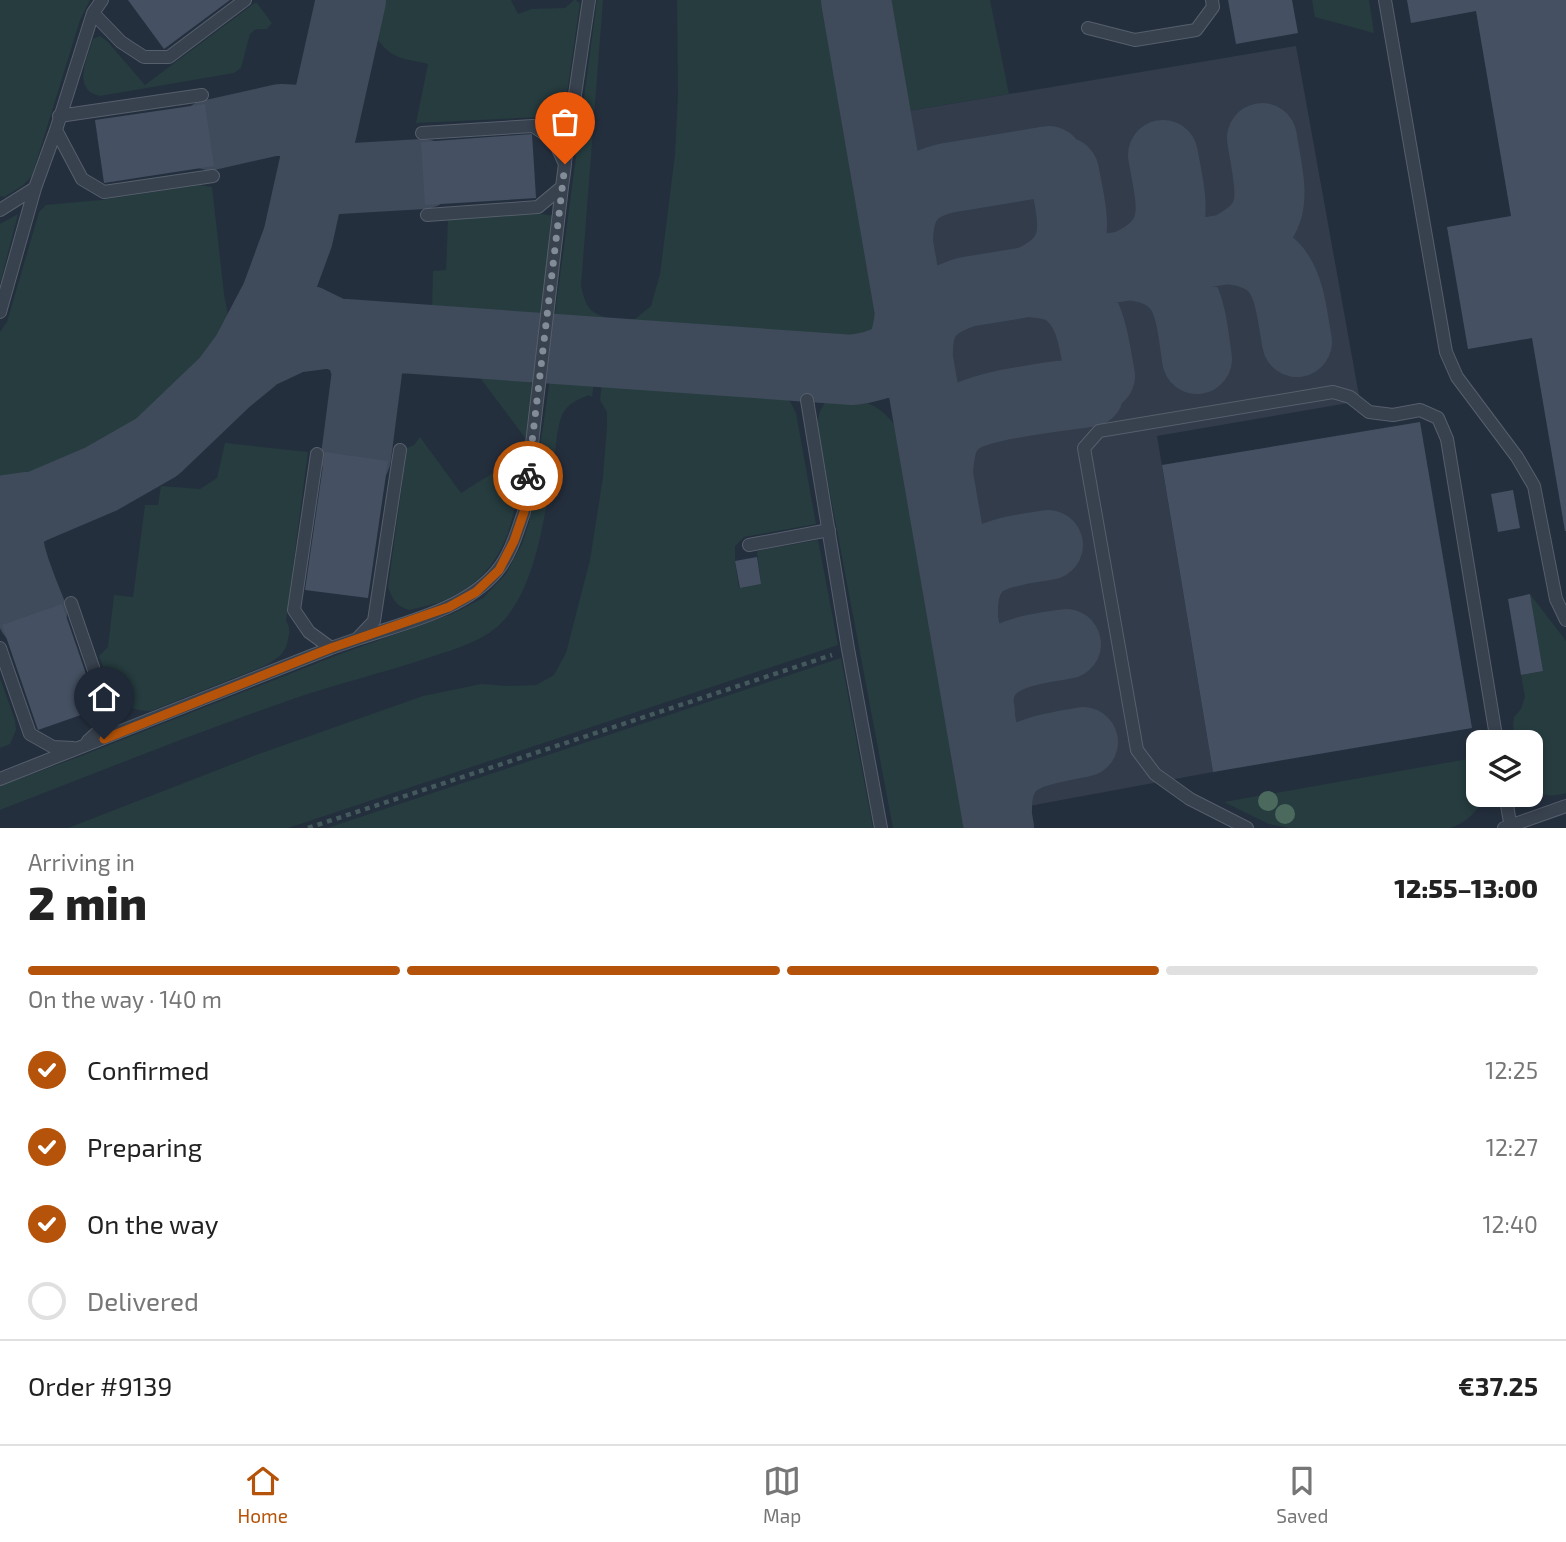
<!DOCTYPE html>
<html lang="en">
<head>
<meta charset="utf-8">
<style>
	:root { --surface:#fff; --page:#f2f2f2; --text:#222; --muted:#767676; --line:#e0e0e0; --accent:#b45309 }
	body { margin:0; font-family:"Exo 2",sans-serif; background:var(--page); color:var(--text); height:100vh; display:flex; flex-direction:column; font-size:26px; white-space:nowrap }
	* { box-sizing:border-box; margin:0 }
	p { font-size:23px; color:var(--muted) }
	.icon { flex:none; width:38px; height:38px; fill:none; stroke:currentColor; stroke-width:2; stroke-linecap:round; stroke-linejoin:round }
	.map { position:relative; height:828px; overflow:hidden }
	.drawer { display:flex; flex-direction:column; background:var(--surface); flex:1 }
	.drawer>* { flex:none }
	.controls { position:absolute; left:1466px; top:730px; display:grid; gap:14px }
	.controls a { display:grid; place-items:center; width:77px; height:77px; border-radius:14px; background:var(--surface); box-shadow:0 4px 10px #0003; font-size:35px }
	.pin { position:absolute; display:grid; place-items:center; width:60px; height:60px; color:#fff; margin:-72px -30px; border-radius:50% 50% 50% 0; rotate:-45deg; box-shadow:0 0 7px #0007 }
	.pin .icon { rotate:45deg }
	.courier { position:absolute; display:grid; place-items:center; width:70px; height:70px; margin:-35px; border:5px solid #b45309; border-radius:50%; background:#fff; color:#222; box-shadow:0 2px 9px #0007 }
	.summary em { font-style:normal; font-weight:800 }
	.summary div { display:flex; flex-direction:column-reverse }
	.summary { display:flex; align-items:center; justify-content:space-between; height:119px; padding:0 28px }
	h1 { font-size:46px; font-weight:800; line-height:52px }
	.bar { display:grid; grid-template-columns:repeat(4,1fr); gap:10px 7px; align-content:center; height:84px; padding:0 28px }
	.bar i { height:9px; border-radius:5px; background:var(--line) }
	.bar .current { background:var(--accent) }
	.bar p { grid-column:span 4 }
	.line { display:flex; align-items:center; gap:18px; padding:0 28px; border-top:2px solid var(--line) }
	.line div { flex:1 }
	ol { padding:0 28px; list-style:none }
	li { display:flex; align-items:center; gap:21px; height:77px }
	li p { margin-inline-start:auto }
	li .icon { padding:7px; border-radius:50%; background:var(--accent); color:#fff; stroke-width:4 }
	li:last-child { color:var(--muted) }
	li i { width:38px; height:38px; border:4px solid var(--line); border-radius:50% }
	.tab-bar { display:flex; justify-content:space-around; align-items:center; height:98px; border-top:2px solid var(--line); background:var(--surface); font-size:19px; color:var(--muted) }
	.tab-bar a { display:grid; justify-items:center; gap:4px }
	.tab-bar .current { color:var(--accent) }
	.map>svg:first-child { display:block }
	.airport { fill:#323c4b }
	.green { fill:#263c3f }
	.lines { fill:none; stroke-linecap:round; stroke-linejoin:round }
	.taxiway { stroke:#3f4a5a; stroke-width:70 }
	.building { fill:#455162 }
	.service-casing { stroke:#565f6c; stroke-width:14 }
	.path { stroke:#44595c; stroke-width:4.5; stroke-dasharray:5 5; stroke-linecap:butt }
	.service { stroke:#38414e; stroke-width:12 }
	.tree { fill:#4b6a5d }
	.done { stroke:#828b98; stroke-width:7; stroke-dasharray:0 12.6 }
	.route { stroke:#b45309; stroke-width:9 }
</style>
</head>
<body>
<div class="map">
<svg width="1566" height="828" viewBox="0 0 1566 828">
	<rect width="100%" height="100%" fill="#242f3e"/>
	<path class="airport" d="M1296 46 1360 401 1157 436 1213 772 1029 806 908 111Z"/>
	<path class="green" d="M0 0H90L80 20 32 176 22 186 4 197 0 196Z
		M384 0H511L518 14 532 9 565 8 574 0H576L580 4 565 106 549 105 539 117 416 123 428 64C404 58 391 60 376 37Z
		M597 0H603L581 286C587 312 592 314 616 320L618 325 554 321Z
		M677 0H824L878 312C874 330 865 341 845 342L631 326V319H635L651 306 660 274 675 154 678 94Z
		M890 0H990L1009 94 908 111Z
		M1312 0H1369L1374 33 1315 17Z
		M256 2 272 23 267 29H256L250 34 241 68 234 73 100 96C97 95 91 93 89 91 76 80 89 53 93 39L100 36 108 42 145 85Z
		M199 185 212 187C216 222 220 258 224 294 225 302 230 317 227 325 224 334 209 353 203 361 150 428 82 465 0 482V332L7 322 39 212 46 205 101 200Z
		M18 214 0 284V224Z
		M542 214 554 216 542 316 539 320 437 311 432 307 433 271 446 270 448 219Z
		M478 375 529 377 532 386 526 439Z
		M550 379 594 382 592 397 589 395C579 399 569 403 563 413 557 425 556 446 554 460 545 511 537 592 497 627 479 642 455 649 434 656 386 672 336 684 287 701 191 735 95 773 0 810V786L81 756 335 656 452 614 483 598 506 574 522 544 529 523Z
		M602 383 785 396 791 403 796 413 816 524 744 537 735 546V561L739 588 761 584 757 551 818 540 838 645 288 828H68L256 755 423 696 481 684 508 686 536 685 554 675 566 653 590 560 603 477 607 425V412L600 400Z
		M827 399C867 402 875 398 901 433L968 828H893L817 424 820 411Z
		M420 437 461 493 523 454C515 516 510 571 445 600 434 605 421 607 409 610 396 606 392 599 388 587L407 448 414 445Z
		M225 443 308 452 286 621C290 628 290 631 288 639 286 654 277 659 264 666L151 711C114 711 110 686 99 656L108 647 114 595 133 597 145 505H158L161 486 200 489 217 478Z
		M1530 594 1566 641V793C1553 797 1543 796 1531 790V742H1515L1513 726 1514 717 1521 709 1525 697 1521 675 1543 671Z
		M841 658 873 828H327Z
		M0 678 15 720 16 730 10 744 0 748Z
		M1479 757V794L1484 795C1479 811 1466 823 1450 828H1290L1269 824 1224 802Z"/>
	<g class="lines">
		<path class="taxiway" d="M856 0 999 828
			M210 135 281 119 299 120 313 129C317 151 317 168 338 179L423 174
			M898 241C899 204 910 187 947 178L1049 161
			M1227 249C1284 221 1270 191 1262 138
			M1127 265C1189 269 1190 309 1197 359
			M1127 265C1184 240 1172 205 1163 155
			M1028 282C1038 283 1051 284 1060 288 1092 304 1094 345 1100 376
			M1028 282C1085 258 1074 223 1064 172
			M307 320 352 342 362 354 367 372 356 457
			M918 352C918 316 933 303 966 292L1227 249C1288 254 1288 291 1297 342
			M226 381 259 354 293 338 331 333 853 370C895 363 907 354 910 311
			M938 473C939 457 940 439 952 426 973 404 1057 397 1089 392
			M0 511 40 505 101 479 157 447 226 381 246 354 276 297 298 237 351 0
			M32 614C25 595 2 545 10 528 15 515 29 510 40 505
			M963 614C962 554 1000 553 1048 545
			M980 712C979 707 978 701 979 696 983 654 1033 649 1066 644
			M997 811C996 753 1037 751 1083 742"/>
	</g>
	<path class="building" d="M128 0H230L164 49Z
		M1228 0H1292L1298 33 1236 44Z
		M1407 0H1566V531H1565L1532 338 1468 349 1447 227 1511 216 1476 11 1411 23Z
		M205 104 214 166 104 183 95 120Z
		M532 134 536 198 425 205 421 142Z
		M1420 422 1472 728 1213 772 1162 465Z
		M325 452 388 461 368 598 305 590Z
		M1513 490 1520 528 1498 532 1491 494Z
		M757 557 761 584 740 588 735 561Z
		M1530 594 1543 671 1521 675 1508 599Z
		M62 604 98 709 38 730 2 625Z"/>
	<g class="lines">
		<g class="service-casing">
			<path id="service" d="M1385 0 1446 352 1457 377 1517 457 1534 486 1556 599 1566 620
				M93 13 121 42 144 57H169L245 0
				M1088 28 1135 40 1196 30 1213 7 1212 0
				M59 116 202 95
				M56 130 82 179 104 192 213 176
				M422 133 533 126 554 140 565 164 562 187 538 207 427 215
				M565 162 589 0
				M0 210 35 188
				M0 312 35 188 56 130 93 13 102 0
				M807 400 848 649 881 828
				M317 454 294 610 309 632 331 648 357 639 374 621 400 450
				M749 545 829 530
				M71 603 107 708 99 731 88 741
				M357 639C403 623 465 610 497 571 511 554 517 532 524 512L562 187
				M0 648 30 734 53 747 73 748
				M0 779 331 648
				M1505 794 1511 828
				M1247 828 1190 799 1155 774 1137 750 1084 448 1099 431 1333 392 1350 397 1369 412 1393 415 1420 410 1438 418 1447 439 1497 742
				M1504 828 1566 806"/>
		</g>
		<path class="path" d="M308 828 832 655"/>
		<use href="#service" class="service"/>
	</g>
	<g class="tree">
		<circle cx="1268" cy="801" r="10"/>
		<circle cx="1285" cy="814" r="10"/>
	</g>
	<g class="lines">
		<path class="done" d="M528 476 565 164"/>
		<path class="route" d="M104 739 331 648 449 607 476 592 499 570 514 541 524 512 528 476"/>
	</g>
</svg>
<div class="controls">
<a><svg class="icon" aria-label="layers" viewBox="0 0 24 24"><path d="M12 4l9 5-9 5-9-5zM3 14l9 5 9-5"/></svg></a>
</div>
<div class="pin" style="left:565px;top:164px;background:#ea580c"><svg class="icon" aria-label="bag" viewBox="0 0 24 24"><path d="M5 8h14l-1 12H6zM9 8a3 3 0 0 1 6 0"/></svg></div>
<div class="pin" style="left:104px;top:739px;background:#1f2937"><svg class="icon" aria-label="home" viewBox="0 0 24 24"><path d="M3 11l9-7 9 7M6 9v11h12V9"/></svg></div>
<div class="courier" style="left:528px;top:476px"><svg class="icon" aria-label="bike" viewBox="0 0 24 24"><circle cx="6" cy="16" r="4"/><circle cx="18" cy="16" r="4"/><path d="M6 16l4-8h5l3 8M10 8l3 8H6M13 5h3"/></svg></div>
</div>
<section class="drawer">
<div class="summary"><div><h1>2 min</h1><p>Arriving in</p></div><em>12:55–13:00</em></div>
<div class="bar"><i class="current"></i><i class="current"></i><i class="current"></i><i></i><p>On the way · 140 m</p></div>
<ol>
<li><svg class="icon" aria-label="check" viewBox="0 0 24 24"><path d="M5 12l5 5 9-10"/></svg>Confirmed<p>12:25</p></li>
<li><svg class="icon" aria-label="check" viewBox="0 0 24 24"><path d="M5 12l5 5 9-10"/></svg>Preparing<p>12:27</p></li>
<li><svg class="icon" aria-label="check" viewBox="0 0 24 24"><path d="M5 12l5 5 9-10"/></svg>On the way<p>12:40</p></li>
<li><i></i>Delivered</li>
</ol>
<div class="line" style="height:91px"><div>Order #9139</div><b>€37.25</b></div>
</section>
<nav class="tab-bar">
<a class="current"><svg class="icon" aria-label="home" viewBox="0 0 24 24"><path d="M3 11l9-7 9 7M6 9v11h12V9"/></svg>Home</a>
<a><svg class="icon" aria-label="map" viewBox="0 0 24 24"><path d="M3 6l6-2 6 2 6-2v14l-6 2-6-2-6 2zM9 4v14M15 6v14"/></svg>Map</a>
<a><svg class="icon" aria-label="saved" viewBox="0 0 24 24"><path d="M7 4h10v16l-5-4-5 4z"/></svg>Saved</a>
</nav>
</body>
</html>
